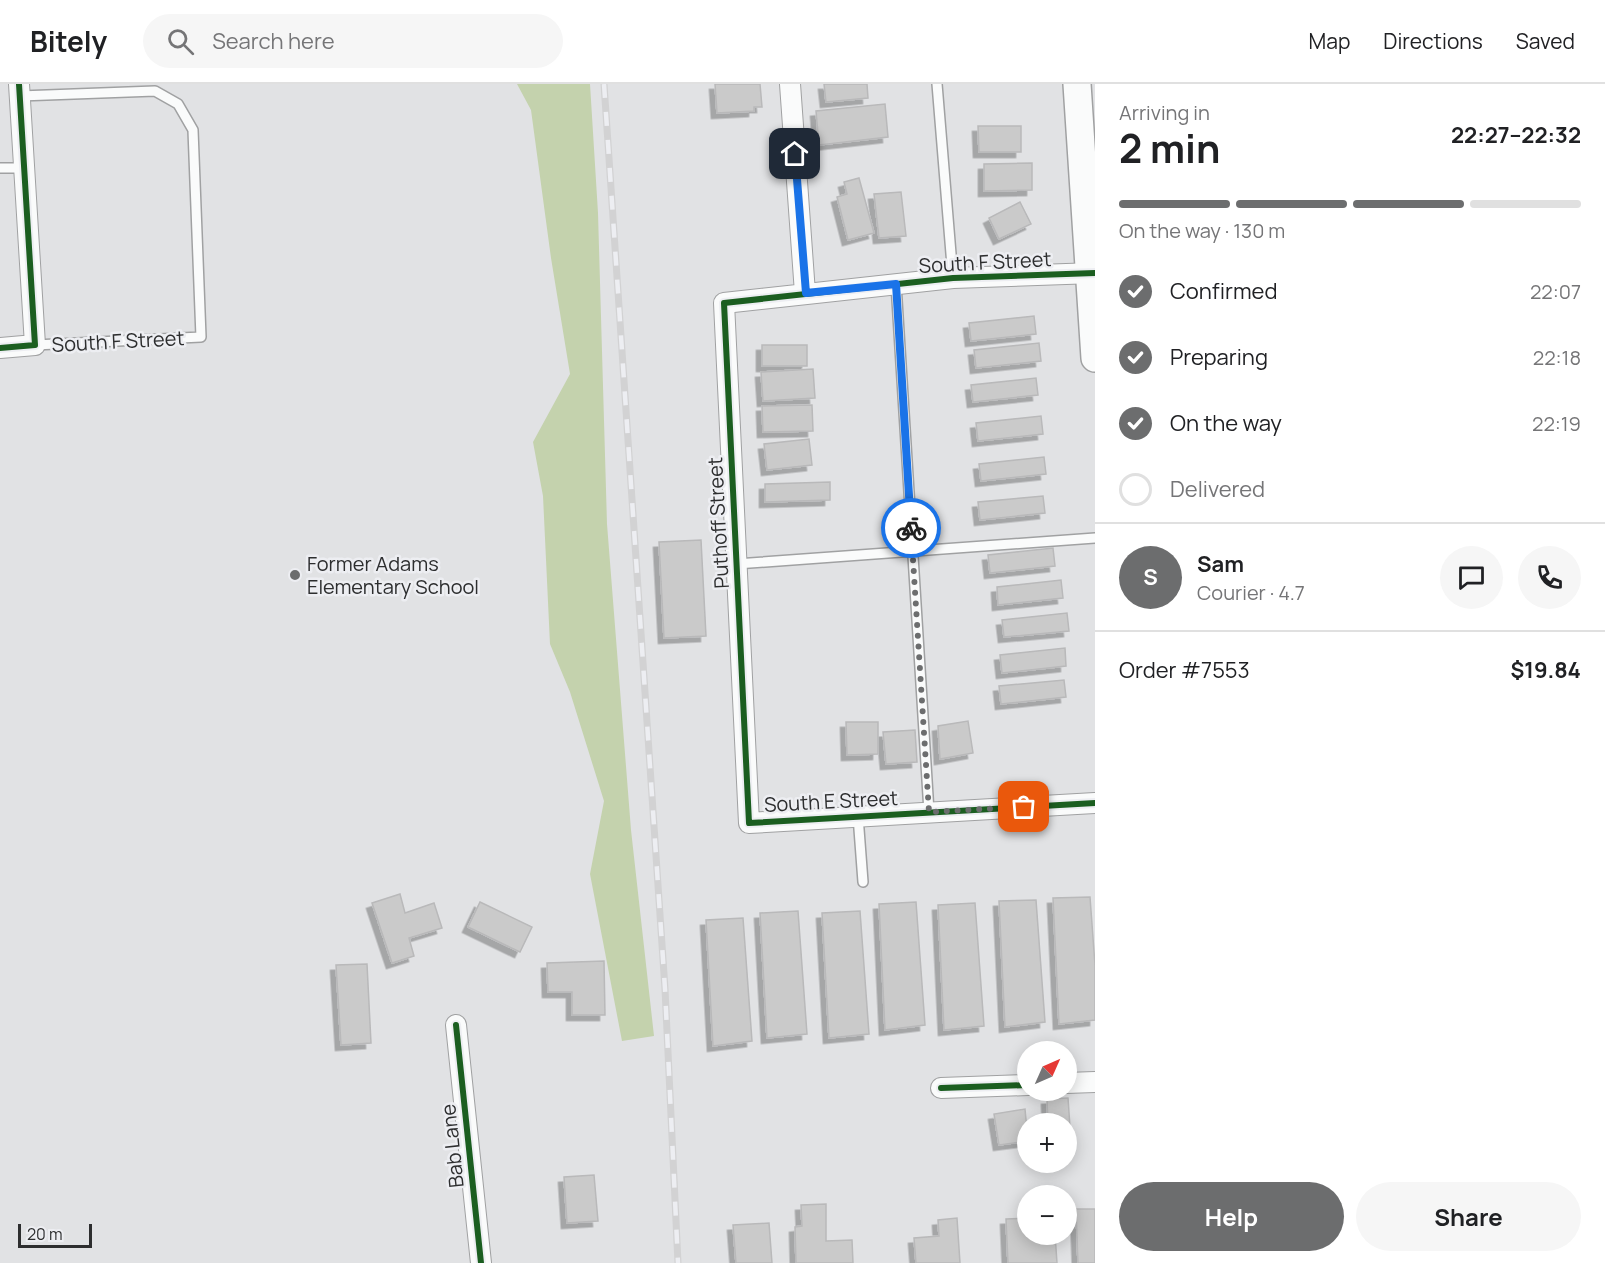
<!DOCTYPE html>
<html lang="en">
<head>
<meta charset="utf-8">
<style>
	:root { --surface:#fff; --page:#f6f6f6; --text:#202124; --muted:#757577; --line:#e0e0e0; --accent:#6c6d6e }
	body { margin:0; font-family:Manrope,sans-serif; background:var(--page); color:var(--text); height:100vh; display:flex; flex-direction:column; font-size:22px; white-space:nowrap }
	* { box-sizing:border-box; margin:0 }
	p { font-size:20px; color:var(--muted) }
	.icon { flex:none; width:33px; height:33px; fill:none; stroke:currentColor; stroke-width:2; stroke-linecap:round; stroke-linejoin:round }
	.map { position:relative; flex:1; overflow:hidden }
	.sheet { display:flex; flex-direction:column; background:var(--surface); width:510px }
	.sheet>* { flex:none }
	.needle { width:39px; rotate:45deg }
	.tools { position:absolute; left:1017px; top:957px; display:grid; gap:12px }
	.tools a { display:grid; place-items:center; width:60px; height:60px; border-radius:50%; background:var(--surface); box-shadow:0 3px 15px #0003; font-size:30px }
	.scale { position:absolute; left:18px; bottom:15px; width:74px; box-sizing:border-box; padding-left:6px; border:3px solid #2d2e2f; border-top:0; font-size:16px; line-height:21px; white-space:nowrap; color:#2d2e2f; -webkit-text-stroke:4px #edeef2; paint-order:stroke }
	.pin { position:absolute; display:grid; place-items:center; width:51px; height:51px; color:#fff; margin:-26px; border-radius:12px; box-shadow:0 3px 9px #0006 }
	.courier { position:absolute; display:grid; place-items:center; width:60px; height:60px; margin:-30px; border:4px solid #1a73e8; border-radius:50%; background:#fff; color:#222; box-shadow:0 2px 8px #0007 }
	.overview em { font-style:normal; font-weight:700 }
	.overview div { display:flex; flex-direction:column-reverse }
	.overview { display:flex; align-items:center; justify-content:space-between; height:102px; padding:0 24px }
	h1 { font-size:39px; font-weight:700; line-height:45px }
	.bar { display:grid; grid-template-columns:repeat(4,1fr); gap:9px 6px; align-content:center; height:72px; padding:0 24px }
	.bar i { height:8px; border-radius:4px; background:var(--line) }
	.bar .selected { background:var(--accent) }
	.bar p { grid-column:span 4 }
	.line { display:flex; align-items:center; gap:15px; padding:0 24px; border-top:2px solid var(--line) }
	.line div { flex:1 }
	.round { display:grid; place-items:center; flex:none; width:63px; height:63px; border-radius:32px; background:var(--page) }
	ol { padding:0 24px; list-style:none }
	li { display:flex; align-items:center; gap:18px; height:66px }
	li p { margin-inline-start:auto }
	li .icon { padding:6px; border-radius:50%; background:var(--accent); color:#fff; stroke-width:4 }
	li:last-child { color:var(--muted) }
	li i { width:33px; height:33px; border:3px solid var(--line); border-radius:50% }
	.primary-button { display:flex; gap:12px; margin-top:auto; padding:12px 24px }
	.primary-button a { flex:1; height:69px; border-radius:36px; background:var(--accent); color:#fff; font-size:24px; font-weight:700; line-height:69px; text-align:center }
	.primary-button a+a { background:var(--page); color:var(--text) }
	header { display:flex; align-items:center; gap:36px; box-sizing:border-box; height:84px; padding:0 30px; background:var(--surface); border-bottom:2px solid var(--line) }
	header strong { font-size:28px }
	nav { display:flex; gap:33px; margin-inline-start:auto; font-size:21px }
	.search { width:420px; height:54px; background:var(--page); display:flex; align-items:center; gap:15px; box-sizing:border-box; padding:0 21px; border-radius:33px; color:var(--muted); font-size:22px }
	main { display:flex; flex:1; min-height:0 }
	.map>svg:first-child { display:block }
	.green { fill:#c4d2ad }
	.building { fill:#cacaca; stroke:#b9b9ba; stroke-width:1.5; filter:url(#shadow) }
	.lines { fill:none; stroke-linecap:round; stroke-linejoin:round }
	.lane-casing { stroke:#a0a1a2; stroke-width:12 }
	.street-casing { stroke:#a0a1a2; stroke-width:22 }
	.secondary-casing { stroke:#a0a1a2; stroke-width:30 }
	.lane { stroke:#fafbfb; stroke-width:9 }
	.street { stroke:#fafbfb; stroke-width:20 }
	.secondary { stroke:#fafbfb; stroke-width:27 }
	.rail-casing { stroke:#d2d2d3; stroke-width:7 }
	.rail { stroke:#edeef2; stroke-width:4.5; stroke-dasharray:14; stroke-linecap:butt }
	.cycleway-casing { stroke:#edeef2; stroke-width:10 }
	.cycleway { stroke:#1b5e20; stroke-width:6 }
	.done { stroke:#6c6d6e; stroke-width:6; stroke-dasharray:0 10.8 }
	.route { stroke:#1a73e8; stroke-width:8 }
	.poi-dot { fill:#6c6d6e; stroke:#edeef2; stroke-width:2 }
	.labels { text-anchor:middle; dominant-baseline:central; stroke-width:5; stroke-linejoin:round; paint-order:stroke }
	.street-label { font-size:20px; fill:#2d2e2f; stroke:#edeef2 }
	.poi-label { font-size:20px; fill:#2d2e2f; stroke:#edeef2; text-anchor:start }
</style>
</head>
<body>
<header>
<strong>Bitely</strong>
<div class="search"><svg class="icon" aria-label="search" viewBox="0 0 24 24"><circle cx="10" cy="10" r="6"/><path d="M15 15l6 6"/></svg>Search here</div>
<nav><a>Map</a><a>Directions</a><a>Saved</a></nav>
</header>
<main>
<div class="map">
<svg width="1095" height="1179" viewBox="0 0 1095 1179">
	<defs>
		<filter id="shadow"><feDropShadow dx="-5.5" dy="5.5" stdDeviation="0" flood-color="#0004"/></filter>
	</defs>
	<rect width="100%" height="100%" fill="#e1e2e4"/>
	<path class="green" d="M517 0H590L598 129 607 440 631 746 654 952 622 957 590 790 604 717 570 608 550 560 543 412 533 358 570 290 551 174 531 26Z"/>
	<path class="building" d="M715 0H760L762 23H754V27L717 29Z
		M824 0H867L868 14 826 18Z
		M885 20 888 53 819 61 816 27Z
		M978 42H1021V68H979Z
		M1032 79V106L984 107V80Z
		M859 94 874 149 848 156 837 113 847 110 844 98Z
		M901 108 906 152 879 154 874 110Z
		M1020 118 1031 140 999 155 989 134Z
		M1034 232 1036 250 971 257 969 239Z
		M1039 259 1041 277 976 284 974 266Z
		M762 261H807V282H762Z
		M813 285 815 314 763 317 761 288Z
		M1036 294 1038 311 973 318 971 301Z
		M812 321 813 347 763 348 762 322Z
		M1041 332 1043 350 978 357 976 339Z
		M809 355 812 381 767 386 764 360Z
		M1044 373 1046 390 981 397 979 380Z
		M830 398V416L765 418V400Z
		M1043 412 1045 429 980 436 978 418Z
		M701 456 706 552 664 554 659 458Z
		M1053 464 1055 482 990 489 988 471Z
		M1061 496 1063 514 998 521 997 503Z
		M1067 529 1069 547 1004 553 1002 536Z
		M1065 564 1066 582 1002 589 1000 571Z
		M1064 596 1066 613 1001 620 999 602Z
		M968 637 973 669 940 675 938 642Z
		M846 638H878V670L847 671Z
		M915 646 917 678 886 680 883 648Z
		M400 810 405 829 434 819 442 844 409 854 414 872 392 879 372 819Z
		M1090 813 1095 881V936L1059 940 1053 814Z
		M1036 816 1045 938 1005 943 999 817Z
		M480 818 532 843 520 868 468 843Z
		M916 818 925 941 885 946 879 820Z
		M975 819 984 942 944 946 938 821Z
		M798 827 807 950 767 954 760 829Z
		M860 827 869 950 829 954 822 829Z
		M743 834 752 957 713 962 706 836Z
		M604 877 605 931H572V908H548L547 879Z
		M367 880 371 959 341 961 336 881Z
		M1068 1014 1070 1043H1066V1040H1048L1047 1015Z
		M1025 1025 1028 1057 999 1061 994 1030Z
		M594 1091 598 1137 567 1139 564 1093Z
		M826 1120V1157L852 1156 853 1179H796L795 1143 802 1142 801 1121Z
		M1076 1125H1095V1179H1078Z
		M957 1134 960 1179H916L914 1154 939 1152 938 1136Z
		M1028 1134V1150H1055L1057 1179H1008L1006 1135Z
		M769 1139 772 1179H736L733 1141Z"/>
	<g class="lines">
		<g class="lane-casing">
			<path id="lane" d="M937 0 953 194
				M20 12 155 7 178 20 193 46 201 253 35 261
				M0 84H24
				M896 200 929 728
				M736 480 1095 454
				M858 732 863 798"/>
		</g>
		<g class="street-casing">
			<path id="street" d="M790 0 805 209
				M1095 189 953 194 724 219 749 739 1095 719
				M0 264 35 261 19 0
				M456 941 481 1179
				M1066 999 1095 998
				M941 1004 1028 1001"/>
		</g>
		<g class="secondary-casing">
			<path id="secondary" d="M1077 0 1095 274"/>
		</g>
		<use href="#lane" class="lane"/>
		<use href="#street" class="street"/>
		<use href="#secondary" class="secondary"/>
		<g class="rail-casing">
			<path id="rail" d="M604 0 665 905 678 1179"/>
		</g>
		<use href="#rail" class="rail"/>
		<g class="cycleway-casing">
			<path id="cycleway" d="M1095 189 953 194 724 219 749 739 1095 719
				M0 264 35 261 19 0
				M456 941 481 1179
				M941 1004 1028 1001"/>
		</g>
		<use href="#cycleway" class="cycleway"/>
	</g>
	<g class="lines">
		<path class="done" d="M911 444 929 728 1024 723"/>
		<path class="route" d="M795 70 806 209 896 200 911 444"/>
	</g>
	<circle class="poi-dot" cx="295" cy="491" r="6"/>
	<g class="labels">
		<g class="street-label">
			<text transform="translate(985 178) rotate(-3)">South F Street</text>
			<text transform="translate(118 257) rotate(-3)">South F Street</text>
			<text transform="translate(718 439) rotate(-93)">Puthoff Street</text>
			<text transform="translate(831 717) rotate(-3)">South E Street</text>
			<text transform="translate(452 1062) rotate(-96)">Bab Lane</text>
		</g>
		<g class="poi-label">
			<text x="307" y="479">Former Adams<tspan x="307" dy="23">Elementary School</tspan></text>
		</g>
	</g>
</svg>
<div class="tools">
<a><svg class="needle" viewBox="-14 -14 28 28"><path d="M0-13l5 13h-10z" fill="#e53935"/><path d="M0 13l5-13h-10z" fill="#757577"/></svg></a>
<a>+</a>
<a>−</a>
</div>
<div class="scale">20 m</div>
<div class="pin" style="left:1024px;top:723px;background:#ea580c"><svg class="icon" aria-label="bag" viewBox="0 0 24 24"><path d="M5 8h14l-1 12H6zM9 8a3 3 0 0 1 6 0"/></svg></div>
<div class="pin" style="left:795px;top:70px;background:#1f2937"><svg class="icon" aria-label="home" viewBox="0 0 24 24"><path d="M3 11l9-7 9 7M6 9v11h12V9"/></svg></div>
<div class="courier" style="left:911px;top:444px"><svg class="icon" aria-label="bike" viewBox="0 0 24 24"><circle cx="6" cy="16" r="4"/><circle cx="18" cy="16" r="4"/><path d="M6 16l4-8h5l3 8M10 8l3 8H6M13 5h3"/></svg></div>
</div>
<section class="sheet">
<div class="overview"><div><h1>2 min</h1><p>Arriving in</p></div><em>22:27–22:32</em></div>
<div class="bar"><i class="selected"></i><i class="selected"></i><i class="selected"></i><i></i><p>On the way · 130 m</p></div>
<ol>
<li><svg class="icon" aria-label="check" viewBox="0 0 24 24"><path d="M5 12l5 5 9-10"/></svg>Confirmed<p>22:07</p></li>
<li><svg class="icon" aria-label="check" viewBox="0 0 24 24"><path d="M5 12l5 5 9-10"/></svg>Preparing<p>22:18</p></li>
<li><svg class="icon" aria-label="check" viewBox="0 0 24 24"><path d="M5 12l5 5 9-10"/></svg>On the way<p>22:19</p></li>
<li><i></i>Delivered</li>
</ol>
<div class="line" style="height:108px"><b class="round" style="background:var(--accent);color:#fff">S</b><div><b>Sam</b><p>Courier · 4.7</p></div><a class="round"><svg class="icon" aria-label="chat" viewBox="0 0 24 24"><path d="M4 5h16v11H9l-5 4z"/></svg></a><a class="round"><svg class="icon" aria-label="phone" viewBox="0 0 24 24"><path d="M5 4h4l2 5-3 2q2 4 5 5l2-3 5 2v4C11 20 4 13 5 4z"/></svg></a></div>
<div class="line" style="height:78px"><div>Order #7553</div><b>$19.84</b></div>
<div class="primary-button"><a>Help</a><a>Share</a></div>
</section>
</main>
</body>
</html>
